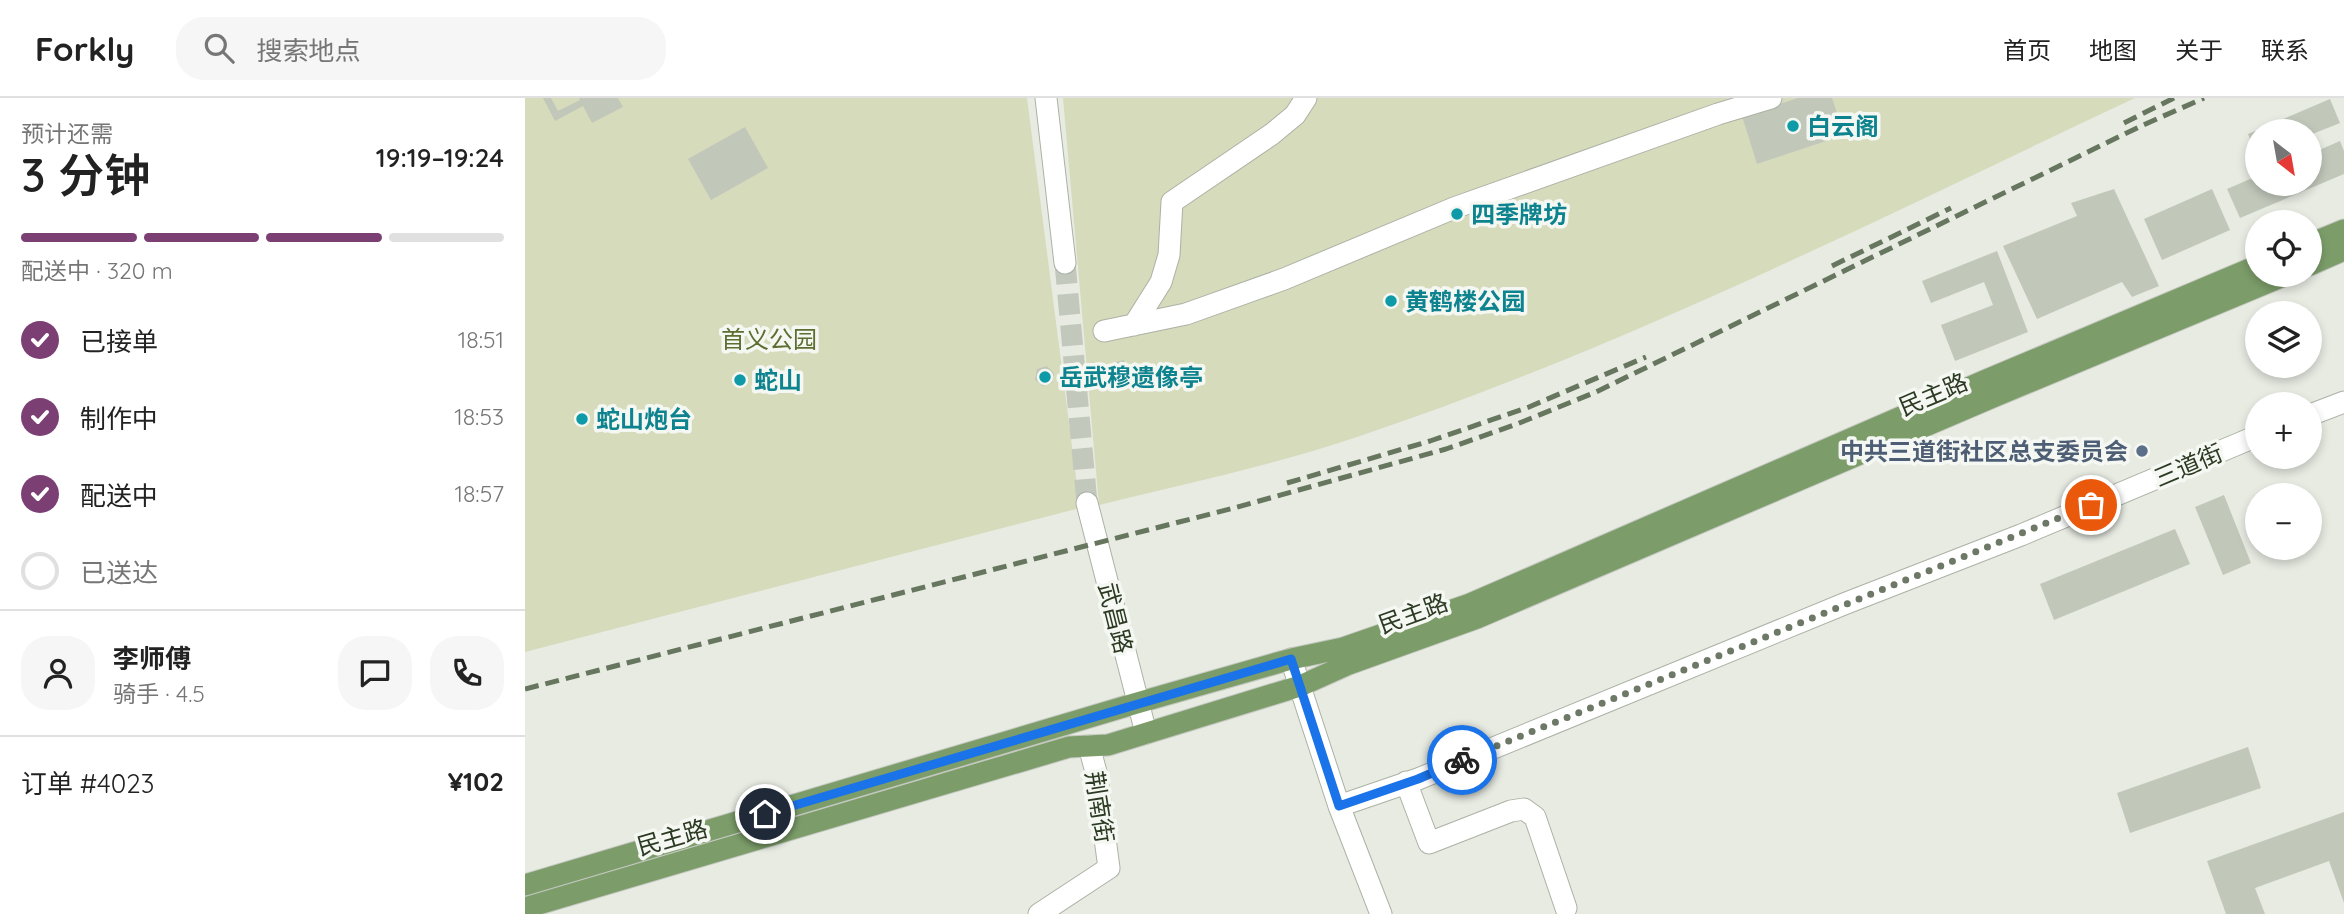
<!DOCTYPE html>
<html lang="zh">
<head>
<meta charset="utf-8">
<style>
	:root { --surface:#fff; --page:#f6f6f6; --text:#222; --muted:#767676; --line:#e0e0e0; --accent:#7b3f73 }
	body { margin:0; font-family:Quicksand,"Noto Sans SC",sans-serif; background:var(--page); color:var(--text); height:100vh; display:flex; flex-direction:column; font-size:26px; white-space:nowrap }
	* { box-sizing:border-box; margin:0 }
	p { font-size:23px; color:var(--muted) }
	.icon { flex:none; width:38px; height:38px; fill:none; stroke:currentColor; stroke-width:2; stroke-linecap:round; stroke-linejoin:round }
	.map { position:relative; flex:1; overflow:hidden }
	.panel { display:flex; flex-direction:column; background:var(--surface); width:525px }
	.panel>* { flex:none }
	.needle { width:46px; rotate:149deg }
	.tools { position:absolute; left:1720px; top:21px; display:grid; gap:14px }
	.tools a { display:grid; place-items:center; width:77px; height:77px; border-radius:50%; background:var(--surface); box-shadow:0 4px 10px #0003; font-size:35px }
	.pin { position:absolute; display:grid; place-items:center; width:60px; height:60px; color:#fff; margin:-30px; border:4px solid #fff; border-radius:50%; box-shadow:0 2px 7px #0007 }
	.courier { position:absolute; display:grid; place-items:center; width:70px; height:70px; margin:-35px; border:5px solid #1a73e8; border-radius:50%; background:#fff; color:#222; box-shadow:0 2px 9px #0007 }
	.overview em { font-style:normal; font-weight:600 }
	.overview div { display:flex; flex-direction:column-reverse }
	.overview { display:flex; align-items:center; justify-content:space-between; height:119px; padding:0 21px }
	h1 { font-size:46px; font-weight:600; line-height:52px }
	.bar { display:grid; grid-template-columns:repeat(4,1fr); gap:10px 7px; align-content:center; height:84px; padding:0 21px }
	.bar i { height:9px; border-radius:5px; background:var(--line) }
	.bar .selected { background:var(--accent) }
	.bar p { grid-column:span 4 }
	.line { display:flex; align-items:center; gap:18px; padding:0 21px; border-top:2px solid var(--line) }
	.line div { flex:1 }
	.round { display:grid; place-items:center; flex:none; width:74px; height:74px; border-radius:28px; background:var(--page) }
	ol { padding:0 21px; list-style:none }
	li { display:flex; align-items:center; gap:21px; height:77px }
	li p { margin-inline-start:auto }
	li .icon { padding:7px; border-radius:50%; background:var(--accent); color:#fff; stroke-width:4 }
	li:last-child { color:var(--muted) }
	li i { width:38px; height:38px; border:4px solid var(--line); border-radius:50% }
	header { display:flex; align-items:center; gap:42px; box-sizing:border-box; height:98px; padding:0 35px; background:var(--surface); border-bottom:2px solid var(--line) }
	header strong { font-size:33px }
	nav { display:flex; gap:38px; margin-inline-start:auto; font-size:24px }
	.search { width:490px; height:63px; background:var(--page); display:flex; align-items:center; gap:18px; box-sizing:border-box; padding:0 24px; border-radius:28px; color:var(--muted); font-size:26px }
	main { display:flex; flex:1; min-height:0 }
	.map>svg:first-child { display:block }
	.green { fill:#d6dbbc }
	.building { fill:#c1c8ba }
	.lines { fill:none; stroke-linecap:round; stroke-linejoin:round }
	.minor-tunnel { stroke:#c2c8bc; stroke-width:21; stroke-dasharray:21 10; stroke-linecap:butt }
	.minor-casing { stroke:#abb2a5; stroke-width:23 }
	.major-casing { stroke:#c4c8c1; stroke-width:23 }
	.minor { stroke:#fff; stroke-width:21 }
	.major { stroke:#7c9d69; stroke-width:21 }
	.rail { stroke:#67765e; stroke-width:5; stroke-dasharray:14 7; stroke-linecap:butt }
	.done { stroke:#6d7866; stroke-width:7; stroke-dasharray:0 12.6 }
	.route { stroke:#1a73e8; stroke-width:9 }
	.culture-dot { fill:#0f9aa8; stroke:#f5f8f2; stroke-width:2.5 }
	.service-dot { fill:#5c6f8a; stroke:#f5f8f2; stroke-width:2.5 }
	.labels { text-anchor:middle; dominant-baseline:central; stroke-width:7; stroke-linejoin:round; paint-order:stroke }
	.culture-label { font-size:24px; font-weight:bold; fill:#0d838f; stroke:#f5f8f2; text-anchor:start }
	.park-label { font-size:24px; fill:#5d6e30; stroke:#f5f8f2 }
	.street-label { font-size:24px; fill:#2c3a23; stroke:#f5f8f2 }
	.service-label { font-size:24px; font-weight:bold; fill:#4e5e75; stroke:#f5f8f2; text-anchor:end }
</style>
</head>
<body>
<header>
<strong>Forkly</strong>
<div class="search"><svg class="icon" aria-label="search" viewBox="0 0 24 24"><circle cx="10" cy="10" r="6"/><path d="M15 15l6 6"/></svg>搜索地点</div>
<nav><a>首页</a><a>地图</a><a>关于</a><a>联系</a></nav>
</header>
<main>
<section class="panel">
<div class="overview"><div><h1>3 分钟</h1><p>预计还需</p></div><em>19:19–19:24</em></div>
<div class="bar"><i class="selected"></i><i class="selected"></i><i class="selected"></i><i></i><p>配送中 · 320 m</p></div>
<ol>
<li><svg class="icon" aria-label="check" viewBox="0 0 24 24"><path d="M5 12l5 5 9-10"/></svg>已接单<p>18:51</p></li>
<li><svg class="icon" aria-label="check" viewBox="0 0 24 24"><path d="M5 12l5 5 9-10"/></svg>制作中<p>18:53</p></li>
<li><svg class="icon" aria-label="check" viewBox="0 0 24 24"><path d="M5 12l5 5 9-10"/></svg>配送中<p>18:57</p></li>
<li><i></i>已送达</li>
</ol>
<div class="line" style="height:126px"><a class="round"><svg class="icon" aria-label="person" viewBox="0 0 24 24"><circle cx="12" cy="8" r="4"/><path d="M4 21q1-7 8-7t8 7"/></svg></a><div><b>李师傅</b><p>骑手 · 4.5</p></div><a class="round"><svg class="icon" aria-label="chat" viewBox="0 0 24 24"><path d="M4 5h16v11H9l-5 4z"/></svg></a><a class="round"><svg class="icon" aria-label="phone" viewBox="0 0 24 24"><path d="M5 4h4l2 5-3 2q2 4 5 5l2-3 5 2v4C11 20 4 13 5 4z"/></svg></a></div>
<div class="line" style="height:91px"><div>订单 #4023</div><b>¥102</b></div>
</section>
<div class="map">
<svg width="1819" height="816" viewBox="0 0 1819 816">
	<rect width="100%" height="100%" fill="#e7ebe2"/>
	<path class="green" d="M0 0H502L555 410 0 554Z
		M538 0H1610C1353 121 1099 250 829 340 745 368 659 386 574 407Z"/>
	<path class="building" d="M18 0H26L33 13 55 2 54 0H93L98 9 67 25 58 8 30 23Z
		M1273 0H1307L1319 37 1232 66 1217 18Z
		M1805 1 1815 25 1785 37V33H1732V58L1723 36Z
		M220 29 243 70 186 102 163 61Z
		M1815 43 1819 53V76L1715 120 1702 91 1732 78V86H1785V56Z
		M1589 91 1634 188 1607 199 1597 184 1512 221 1478 148 1552 118 1546 105Z
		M1687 91 1705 132 1637 162 1619 121Z
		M1472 153 1503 234 1430 263 1416 227 1468 207 1459 184 1406 205 1397 183Z
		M599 262 604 280 548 294 544 276Z
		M522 268 529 275 527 285 518 288 510 282 512 271Z
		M1699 397 1726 465 1698 477 1670 409Z
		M1650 431 1665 466 1529 522 1515 486Z
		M1723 649 1736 690 1605 735 1592 695Z
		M1819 714V805L1804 763 1730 790 1740 816H1701L1682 763Z"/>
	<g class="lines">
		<path class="minor-tunnel" d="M540 165 562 405"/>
		<g class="minor-casing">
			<path id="minor" d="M521 0 540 165
				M609 227 636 184 644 157 647 104 747 36 770 17 781 0
				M579 233 661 216 759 181 929 110 1193 16 1246 0
				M1785 317 1819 304
				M562 405 621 635
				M766 561 814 708 856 816
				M881 684 904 745 986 713 999 711 1010 719 1041 810
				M814 708 893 681 1319 506 1496 437 1732 338
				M514 816 584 770 571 674 564 648"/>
		</g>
		<g class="major-casing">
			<path id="major" d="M1785 146 1819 132
				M1785 167 1819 152
				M0 787 612 605 766 561 818 550 945 506 1459 283 1732 168
				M0 810 544 649 583 647 775 588 824 566 952 520 1468 299 1761 177"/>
		</g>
		<use href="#minor" class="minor"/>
		<use href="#major" class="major"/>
		<path class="rail" d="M1599 25 1649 0
			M1307 168 1426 110
			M762 385 905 343 1004 309 1121 259
			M0 591 709 410 921 351 992 326 1071 294 1616 28 1679 0"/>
	</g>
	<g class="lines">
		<path class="done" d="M937 662 1566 407"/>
		<path class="route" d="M240 716 766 561 814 708 893 681 937 662"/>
	</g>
	<g class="culture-dot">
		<circle cx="1268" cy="28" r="7"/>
		<circle cx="932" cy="116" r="7"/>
		<circle cx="866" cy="203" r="7"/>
		<circle cx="520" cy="279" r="7"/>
		<circle cx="215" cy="282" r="7"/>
		<circle cx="57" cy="321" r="7"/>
	</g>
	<circle class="service-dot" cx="1617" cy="353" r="7"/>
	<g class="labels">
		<g class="culture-label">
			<text x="1282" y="28">白云阁</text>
			<text x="946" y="116">四季牌坊</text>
			<text x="880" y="203">黄鹤楼公园</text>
			<text x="534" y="279">岳武穆遗像亭</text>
			<text x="229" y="282">蛇山</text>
			<text x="71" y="321">蛇山炮台</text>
		</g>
		<g class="park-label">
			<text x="244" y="241">首义公园</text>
		</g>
		<g class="street-label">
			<text transform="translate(1408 296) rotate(-23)">民主路</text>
			<text transform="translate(1663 367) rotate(-23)">三道街</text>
			<text transform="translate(888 515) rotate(-20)">民主路</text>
			<text transform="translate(591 520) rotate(76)">武昌路</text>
			<text transform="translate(575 709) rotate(81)">荆南街</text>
			<text transform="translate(147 739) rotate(-16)">民主路</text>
		</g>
		<g class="service-label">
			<text x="1603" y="353">中共三道街社区总支委员会</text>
		</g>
	</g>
</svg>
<div class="tools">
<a><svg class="needle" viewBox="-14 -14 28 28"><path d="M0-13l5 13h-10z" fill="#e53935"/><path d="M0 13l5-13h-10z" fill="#767676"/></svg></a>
<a><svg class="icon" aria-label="locate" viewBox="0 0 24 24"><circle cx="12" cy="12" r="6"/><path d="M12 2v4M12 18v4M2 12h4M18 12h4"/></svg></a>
<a><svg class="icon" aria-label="layers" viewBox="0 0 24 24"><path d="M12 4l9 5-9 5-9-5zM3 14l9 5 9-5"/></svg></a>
<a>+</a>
<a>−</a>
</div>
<div class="pin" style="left:1566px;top:407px;background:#ea580c"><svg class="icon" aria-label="bag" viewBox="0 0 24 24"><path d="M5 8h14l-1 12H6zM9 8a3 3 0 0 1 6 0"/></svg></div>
<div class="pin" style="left:240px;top:716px;background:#1f2937"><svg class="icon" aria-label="home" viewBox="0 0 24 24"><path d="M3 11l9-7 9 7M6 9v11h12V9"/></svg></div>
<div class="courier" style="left:937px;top:662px"><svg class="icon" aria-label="bike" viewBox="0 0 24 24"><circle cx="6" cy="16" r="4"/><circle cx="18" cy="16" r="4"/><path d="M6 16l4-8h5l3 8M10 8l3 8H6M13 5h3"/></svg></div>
</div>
</main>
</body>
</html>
